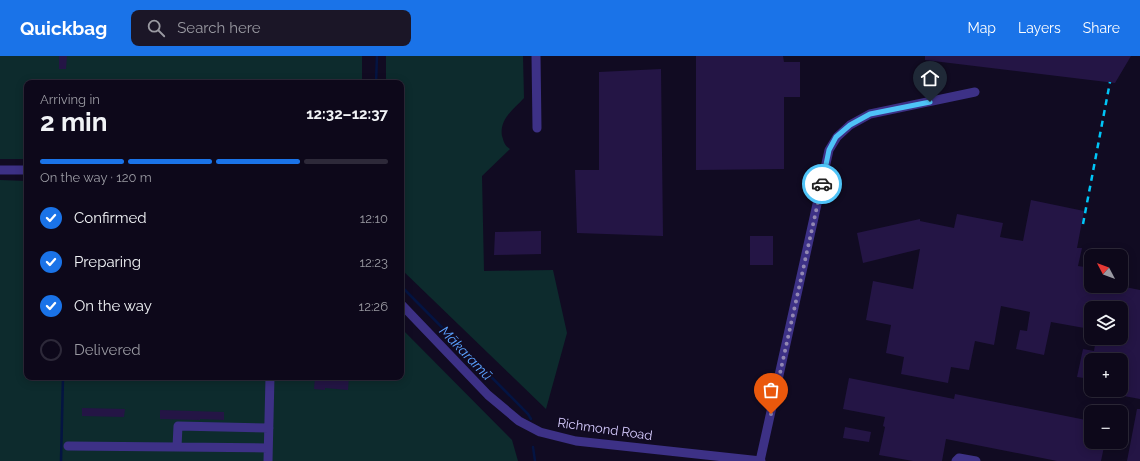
<!DOCTYPE html>
<html lang="en">
<head>
<meta charset="utf-8">
<style>
	:root { --surface:#0d081a; --page:#1b1627; --text:#f1f3f6; --muted:#9a9aa2; --line:#2d2939; --accent:#1a73e8 }
	body { margin:0; font-family:Raleway,sans-serif; background:var(--page); color:var(--text); height:100vh; display:flex; flex-direction:column; font-size:15px; white-space:nowrap }
	* { box-sizing:border-box; margin:0 }
	p { font-size:13px; color:var(--muted) }
	.icon { flex:none; width:22px; height:22px; fill:none; stroke:currentColor; stroke-width:2; stroke-linecap:round; stroke-linejoin:round }
	.map { position:relative; flex:1; overflow:hidden }
	.sheet { position:absolute; left:24px; top:24px; width:380px; height:300px; display:flex; flex-direction:column; background:var(--surface); border-radius:8px; box-shadow:0 2px 10px #0003,0 0 0 1px var(--line) }
	.sheet>* { flex:none }
	.needle { width:26px; rotate:311deg }
	.buttons { position:absolute; left:1084px; top:193px; display:grid; gap:8px }
	.buttons a { display:grid; place-items:center; width:44px; height:44px; border-radius:8px; background:var(--surface); box-shadow:0 2px 10px #0003,0 0 0 1px var(--line); font-size:20px }
	.pin { position:absolute; display:grid; place-items:center; width:34px; height:34px; color:#fff; margin:-41px -17px; border-radius:50% 50% 50% 0; rotate:-45deg; box-shadow:0 0 4px #0007 }
	.pin .icon { rotate:45deg }
	.courier { position:absolute; display:grid; place-items:center; width:40px; height:40px; margin:-20px; border:3px solid #4fc3f7; border-radius:50%; background:#fff; color:#222; box-shadow:0 1px 5px #0007 }
	.headline em { font-style:normal; font-weight:700 }
	.headline div { display:flex; flex-direction:column-reverse }
	.headline { display:flex; align-items:center; justify-content:space-between; height:68px; padding:0 16px }
	h1 { font-size:26px; font-weight:700; line-height:30px }
	.bar { display:grid; grid-template-columns:repeat(4,1fr); gap:6px 4px; align-content:center; height:48px; padding:0 16px }
	.bar i { height:5px; border-radius:3px; background:var(--line) }
	.bar .current { background:var(--accent) }
	.bar p { grid-column:span 4 }
	ol { padding:0 16px; list-style:none }
	li { display:flex; align-items:center; gap:12px; height:44px }
	li p { margin-inline-start:auto }
	li .icon { padding:4px; border-radius:50%; background:var(--accent); color:#fff; stroke-width:4 }
	li:last-child { color:var(--muted) }
	li i { width:22px; height:22px; border:2px solid var(--line); border-radius:50% }
	header { display:flex; align-items:center; gap:24px; box-sizing:border-box; height:56px; padding:0 20px; background:var(--accent); color:#fff }
	header strong { font-size:19px }
	nav { display:flex; gap:22px; margin-inline-start:auto; font-size:14px }
	.search { width:280px; height:36px; background:var(--page); display:flex; align-items:center; gap:10px; box-sizing:border-box; padding:0 14px; border-radius:8px; color:var(--muted); font-size:15px }
	.map>svg:first-child { display:block }
	.green { fill:#0d2b2d }
	.lines { fill:none; stroke-linecap:round; stroke-linejoin:round }
	.stream { stroke:#041442; stroke-width:2.5 }
	.building { fill:#241545 }
	.minor { stroke:#3d3186; stroke-width:9 }
	.rail { stroke:#00c5f7; stroke-width:2.5; stroke-dasharray:6 5; stroke-linecap:butt }
	.done { stroke:#9288b2; stroke-width:4; stroke-dasharray:0 7.2 }
	.route { stroke:#4fc3f7; stroke-width:5 }
	.labels { text-anchor:middle; dominant-baseline:central; stroke-width:3; stroke-linejoin:round; paint-order:stroke }
	.street-label { font-size:13px; fill:#d7ccff; stroke:#110b22 }
	.water-label { font-size:14px; font-style:italic; fill:#5aa1ff; stroke:#110b22 }
</style>
</head>
<body>
<header>
<strong>Quickbag</strong>
<div class="search"><svg class="icon" aria-label="search" viewBox="0 0 24 24"><circle cx="10" cy="10" r="6"/><path d="M15 15l6 6"/></svg>Search here</div>
<nav><a>Map</a><a>Layers</a><a>Share</a></nav>
</header>
<div class="map">
<svg width="1140" height="405" viewBox="0 0 1140 405">
	<rect width="100%" height="100%" fill="#110b22"/>
	<path class="green" d="M0 0H362V27H27V103H0Z
		M386 0H523L524 42C514 53 499 63 502 80 504 86 504 89 510 93L482 120 484 215 553 214 567 277 546 353 401 213V27H386Z
		M0 124 27 125V321H401V272L512 384 518 405H0Z"/>
	<g class="lines">
		<path class="stream" d="M376 27 377 0
			M401 230 528 358 531 363
			M533 391 535 405
			M61 405 63 321"/>
	</g>
	<path class="building" d="M59 0H67L66 13H59Z
		M696 0H783L784 6H800V41H784V113L696 114Z
		M925 0H1131L1115 27 925 4Z
		M661 13 663 180 577 177 575 114H599V16Z
		M1031 144 1084 155 1077 192H1082L1078 210 1091 212V230H1120L1140 234V343L1108 337 1109 334H1121V304H1091V323L1077 321 1083 293 1094 295 1096 282H1121V252H1091L1090 273 1051 266 1044 299 1016 293 1020 274 1027 275 1030 256 1001 250 994 289 975 285 969 314 951 311 948 327 901 318 904 301 886 297 891 269 866 264 873 225 913 233 920 193 863 207 857 177 920 163V165L954 172 957 158 1003 167 1000 181 1023 185Z
		M541 175V198L494 199 495 176Z
		M750 180H773V209H750Z
		M315 321H349L348 334 325 332V334L314 333Z
		M849 322 954 343 955 338 1091 365V386H1105L1101 405H1057L946 383 942 405H913L879 399 885 371 883 370 885 361 843 353Z
		M82 352 125 353 124 361 82 360Z
		M1137 353H1140V405H1127Z
		M160 354 224 356V364L200 363V364L160 363Z
		M845 371 871 376 869 386 843 382Z"/>
	<g class="lines">
		<path class="minor" d="M536 0 537 72
			M0 114H27
			M401 248 488 339 519 365 540 376 576 385 761 405
			M68 390 177 391
			M268 392 177 391 178 370 269 372
			M268 405 270 321
			M760 405 829 94 837 81 850 69 870 58 975 36
			M956 405 959 402 976 405"/>
		<path class="rail" d="M1083 168 1110 26"/>
	</g>
	<g class="lines">
		<path class="done" d="M771 358 822 128"/>
		<path class="route" d="M822 128 829 94 836 81 850 69 870 58 930 46"/>
	</g>
	<g class="labels">
		<g class="street-label">
			<text transform="translate(605 373) rotate(8)">Richmond Road</text>
		</g>
		<g class="water-label">
			<text transform="translate(466 297) rotate(46)">Mākaramū</text>
		</g>
	</g>
</svg>
<div class="buttons">
<a><svg class="needle" viewBox="-14 -14 28 28"><path d="M0-13l5 13h-10z" fill="#e53935"/><path d="M0 13l5-13h-10z" fill="#9a9aa2"/></svg></a>
<a><svg class="icon" aria-label="layers" viewBox="0 0 24 24"><path d="M12 4l9 5-9 5-9-5zM3 14l9 5 9-5"/></svg></a>
<a>+</a>
<a>−</a>
</div>
<div class="pin" style="left:771px;top:358px;background:#ea580c"><svg class="icon" aria-label="bag" viewBox="0 0 24 24"><path d="M5 8h14l-1 12H6zM9 8a3 3 0 0 1 6 0"/></svg></div>
<div class="pin" style="left:930px;top:46px;background:#1f2937"><svg class="icon" aria-label="home" viewBox="0 0 24 24"><path d="M3 11l9-7 9 7M6 9v11h12V9"/></svg></div>
<div class="courier" style="left:822px;top:128px"><svg class="icon" aria-label="car" viewBox="0 0 24 24"><path d="M5 17H2v-5l4-1 3-4h7l3 4 3 1v5h-3M9 17h6M6 11h13"/><circle cx="7" cy="17" r="2"/><circle cx="17" cy="17" r="2"/></svg></div>
<section class="sheet">
<div class="headline"><div><h1>2 min</h1><p>Arriving in</p></div><em>12:32–12:37</em></div>
<div class="bar"><i class="current"></i><i class="current"></i><i class="current"></i><i></i><p>On the way · 120 m</p></div>
<ol>
<li><svg class="icon" aria-label="check" viewBox="0 0 24 24"><path d="M5 12l5 5 9-10"/></svg>Confirmed<p>12:10</p></li>
<li><svg class="icon" aria-label="check" viewBox="0 0 24 24"><path d="M5 12l5 5 9-10"/></svg>Preparing<p>12:23</p></li>
<li><svg class="icon" aria-label="check" viewBox="0 0 24 24"><path d="M5 12l5 5 9-10"/></svg>On the way<p>12:26</p></li>
<li><i></i>Delivered</li>
</ol>
</section>
</div>
</body>
</html>
